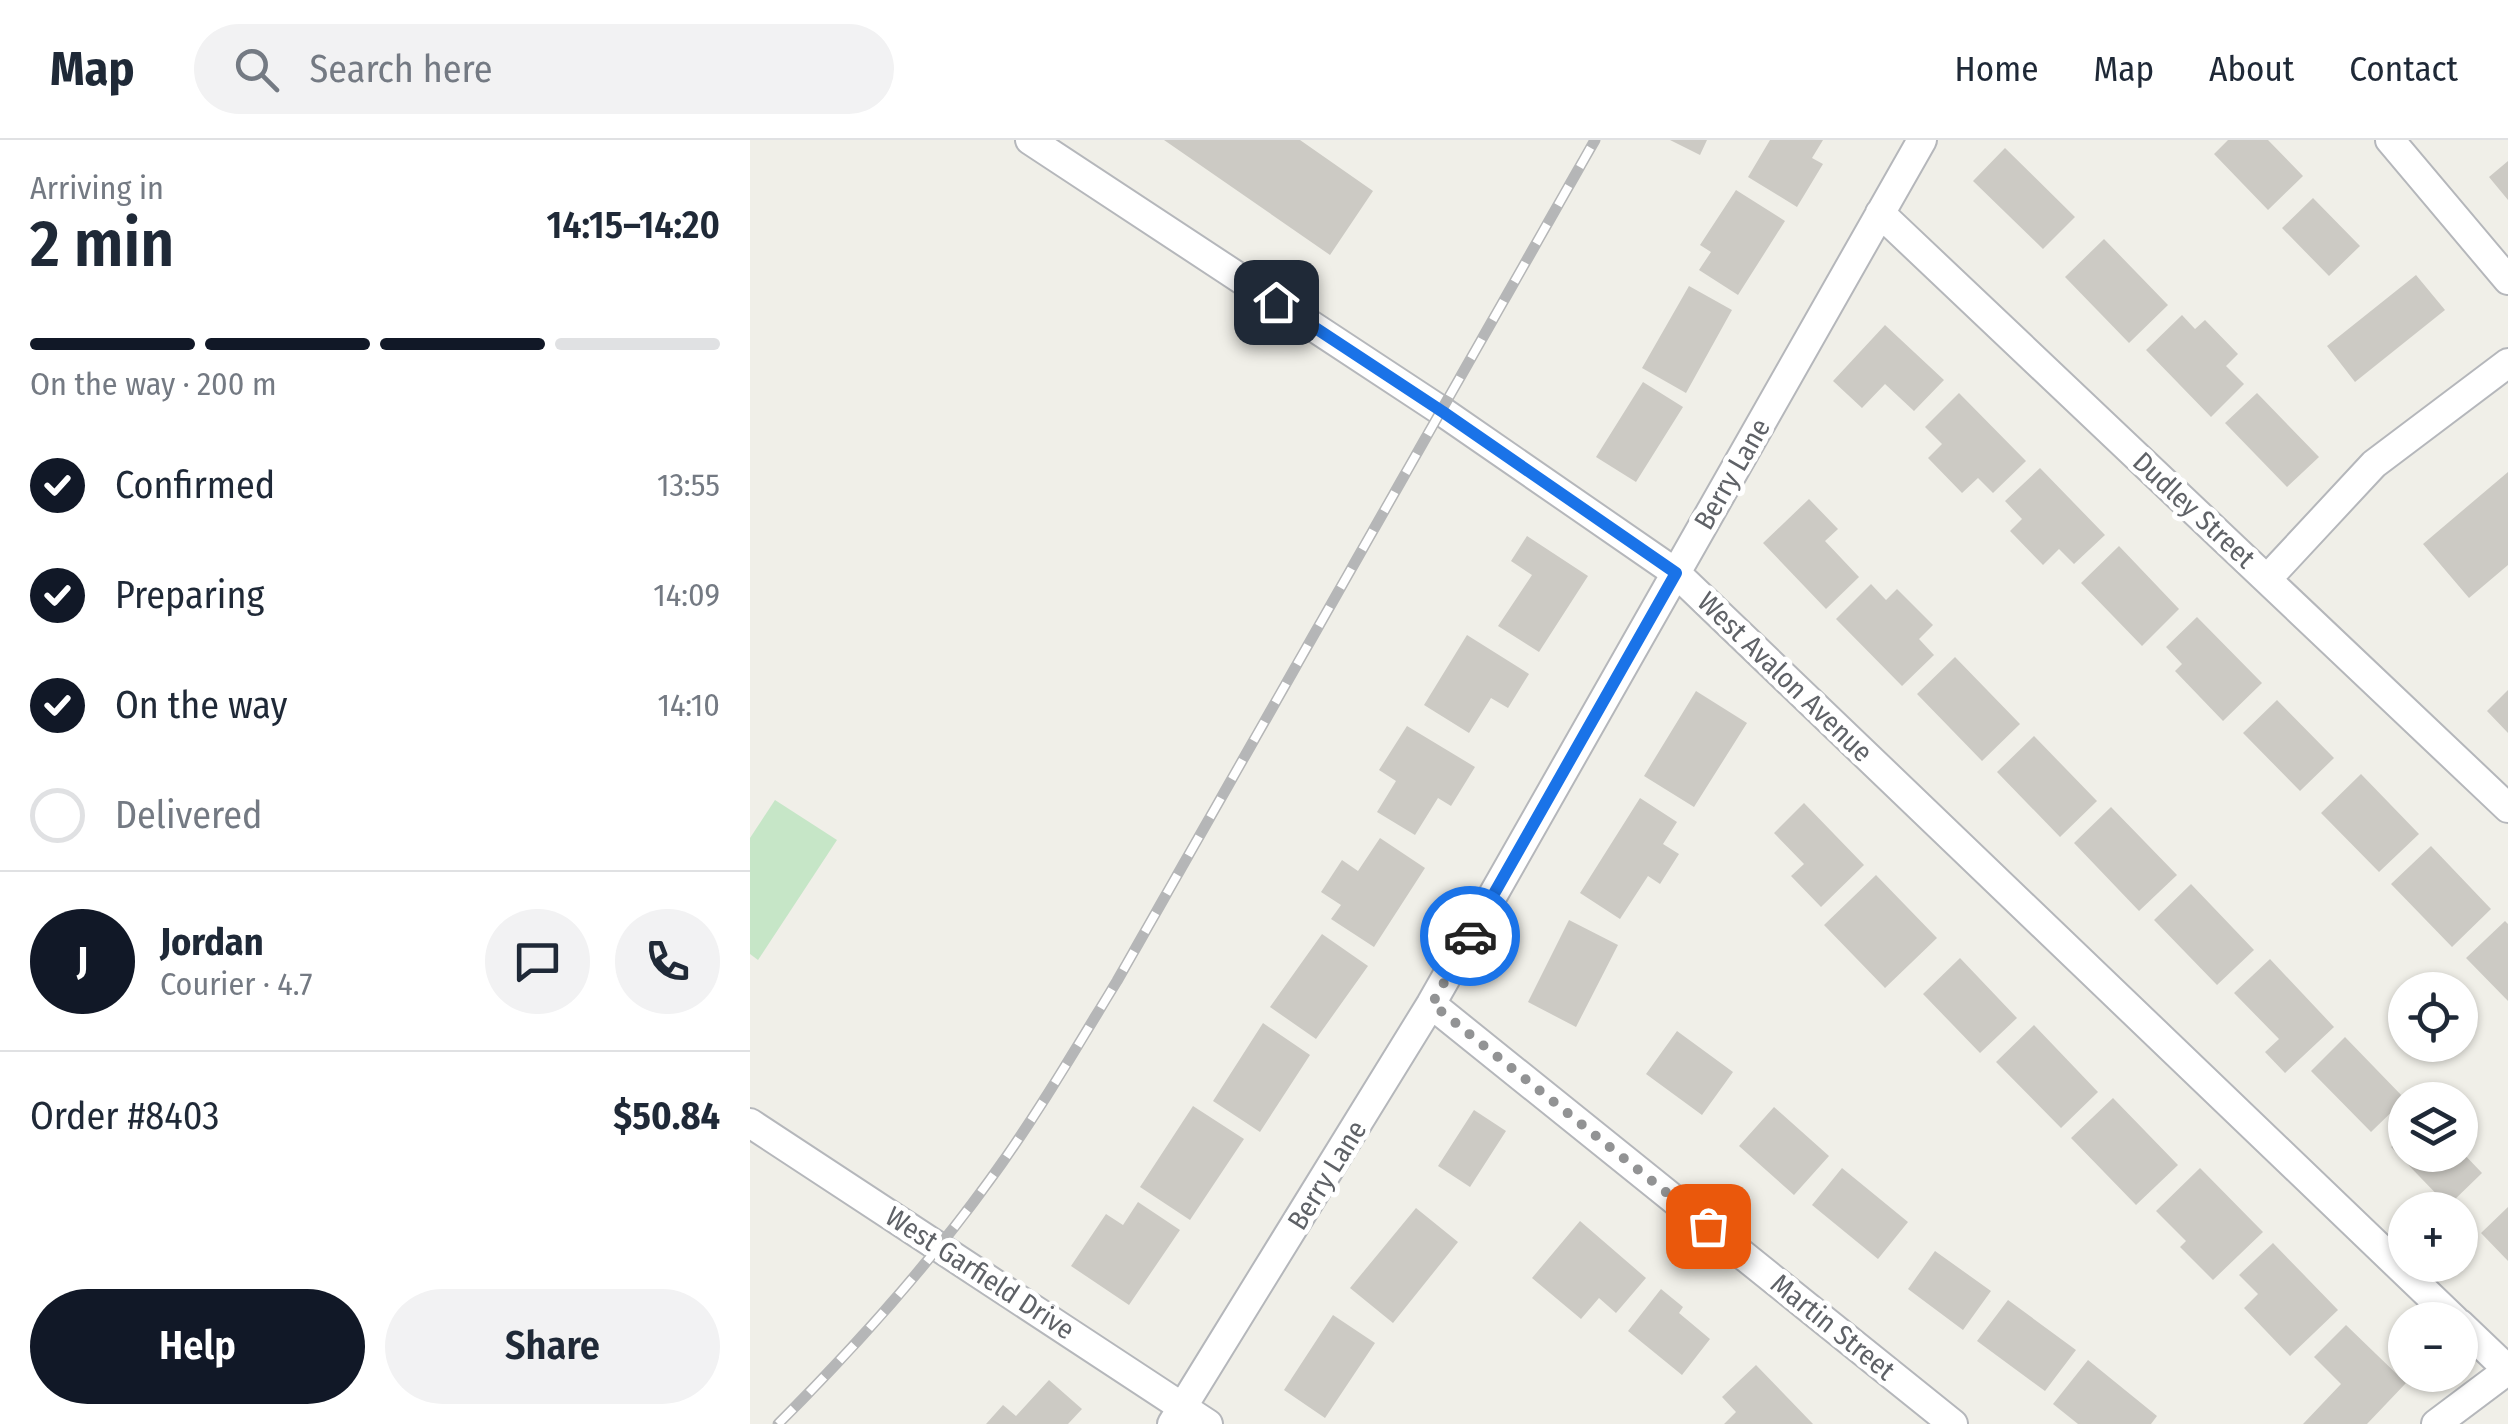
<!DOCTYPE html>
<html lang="en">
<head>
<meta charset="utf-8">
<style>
	:root { --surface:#fff; --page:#f2f2f3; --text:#1f2937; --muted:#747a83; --line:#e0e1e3; --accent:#111827 }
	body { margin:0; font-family:"Fira Sans Condensed",sans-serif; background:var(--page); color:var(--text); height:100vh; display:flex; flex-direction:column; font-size:38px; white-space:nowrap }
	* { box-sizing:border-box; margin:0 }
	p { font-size:32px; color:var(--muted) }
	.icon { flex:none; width:55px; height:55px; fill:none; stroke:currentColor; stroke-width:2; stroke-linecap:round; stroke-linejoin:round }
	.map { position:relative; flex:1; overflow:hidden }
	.sheet { display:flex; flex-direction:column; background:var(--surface); width:750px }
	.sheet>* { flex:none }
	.buttons { position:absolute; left:1638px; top:832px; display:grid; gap:20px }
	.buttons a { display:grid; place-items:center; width:90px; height:90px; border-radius:50%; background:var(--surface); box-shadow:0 2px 8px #0004; font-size:50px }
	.pin { position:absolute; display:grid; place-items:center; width:85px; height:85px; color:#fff; margin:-42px; border-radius:20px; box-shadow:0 5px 15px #0006 }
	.courier { position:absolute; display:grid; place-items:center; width:100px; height:100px; margin:-50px; border:8px solid #1a73e8; border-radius:50%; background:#fff; color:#222; box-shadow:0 2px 12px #0007 }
	.headline em { font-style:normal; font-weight:600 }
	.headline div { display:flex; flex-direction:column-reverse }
	.headline { display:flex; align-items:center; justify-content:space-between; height:170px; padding:0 30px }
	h1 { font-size:65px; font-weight:600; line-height:75px }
	.bar { display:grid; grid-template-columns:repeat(4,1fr); gap:15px 10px; align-content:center; height:120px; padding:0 30px }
	.bar i { height:12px; border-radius:8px; background:var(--line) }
	.bar .active { background:var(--accent) }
	.bar p { grid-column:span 4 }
	.line { display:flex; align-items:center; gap:25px; padding:0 30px; border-top:2px solid var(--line) }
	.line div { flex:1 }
	.round { display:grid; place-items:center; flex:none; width:105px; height:105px; border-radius:52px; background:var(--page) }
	ol { padding:0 30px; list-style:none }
	li { display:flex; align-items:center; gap:30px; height:110px }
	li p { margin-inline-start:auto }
	li .icon { padding:10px; border-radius:50%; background:var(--accent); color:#fff; stroke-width:4 }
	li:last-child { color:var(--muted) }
	li i { width:55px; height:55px; border:5px solid var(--line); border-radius:50% }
	.action { display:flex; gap:20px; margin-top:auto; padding:20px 30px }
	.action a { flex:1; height:115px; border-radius:60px; background:var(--accent); color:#fff; font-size:40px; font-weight:600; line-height:115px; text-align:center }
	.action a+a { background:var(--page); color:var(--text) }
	header { display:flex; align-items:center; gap:60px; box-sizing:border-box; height:140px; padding:0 50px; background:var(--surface); border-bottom:2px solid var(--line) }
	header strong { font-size:48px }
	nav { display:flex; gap:55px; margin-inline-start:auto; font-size:35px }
	.search { width:700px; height:90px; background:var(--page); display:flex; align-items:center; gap:25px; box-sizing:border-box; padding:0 35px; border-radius:55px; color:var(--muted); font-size:38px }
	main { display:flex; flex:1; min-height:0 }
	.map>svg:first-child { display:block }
	.green { fill:#c6e6c7 }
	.building { fill:#cccac4 }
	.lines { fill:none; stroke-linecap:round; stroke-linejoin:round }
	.minor-casing { stroke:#b5b7bb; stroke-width:32 }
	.minor { stroke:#fff; stroke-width:28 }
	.rail-casing { stroke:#b5b6b7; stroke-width:11 }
	.rail { stroke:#fff; stroke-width:8; stroke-dasharray:22; stroke-linecap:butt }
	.done { stroke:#929394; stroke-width:10; stroke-dasharray:0 18 }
	.route { stroke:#1a73e8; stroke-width:12 }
	.labels { text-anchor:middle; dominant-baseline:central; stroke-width:10; stroke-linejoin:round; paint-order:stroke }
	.street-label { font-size:28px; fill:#5f6267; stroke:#fff }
</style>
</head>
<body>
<header>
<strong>Map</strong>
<div class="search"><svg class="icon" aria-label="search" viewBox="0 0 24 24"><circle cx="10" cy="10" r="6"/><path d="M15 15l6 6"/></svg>Search here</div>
<nav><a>Home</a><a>Map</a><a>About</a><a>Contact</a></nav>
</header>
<main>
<section class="sheet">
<div class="headline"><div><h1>2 min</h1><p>Arriving in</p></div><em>14:15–14:20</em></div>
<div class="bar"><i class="active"></i><i class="active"></i><i class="active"></i><i></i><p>On the way · 200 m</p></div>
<ol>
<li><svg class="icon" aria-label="check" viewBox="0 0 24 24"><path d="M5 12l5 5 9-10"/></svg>Confirmed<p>13:55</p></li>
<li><svg class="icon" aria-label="check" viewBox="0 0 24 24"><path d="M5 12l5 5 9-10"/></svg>Preparing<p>14:09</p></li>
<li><svg class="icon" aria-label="check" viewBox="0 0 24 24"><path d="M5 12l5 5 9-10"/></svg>On the way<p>14:10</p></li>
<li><i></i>Delivered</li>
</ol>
<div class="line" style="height:180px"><b class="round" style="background:var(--accent);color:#fff">J</b><div><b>Jordan</b><p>Courier · 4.7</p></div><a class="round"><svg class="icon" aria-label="chat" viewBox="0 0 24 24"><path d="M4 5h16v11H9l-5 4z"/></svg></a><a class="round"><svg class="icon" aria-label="phone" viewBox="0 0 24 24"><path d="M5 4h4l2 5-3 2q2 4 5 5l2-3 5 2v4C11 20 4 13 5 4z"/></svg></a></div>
<div class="line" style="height:130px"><div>Order #8403</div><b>$50.84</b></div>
<div class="action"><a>Help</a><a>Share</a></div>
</section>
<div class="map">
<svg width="1758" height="1284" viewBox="0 0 1758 1284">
	<rect width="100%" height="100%" fill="#f0efe8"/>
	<path class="green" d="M25 660 87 700 8 820 0 814V698Z"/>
	<path class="building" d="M414 0H550L623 51 580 115Z
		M920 0H957L950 15Z
		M1020 0H1073L1062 18 1073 24 1047 67 998 37Z
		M1478 0H1518L1553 36 1518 70 1464 14Z
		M1255 8 1325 77 1293 109 1223 41Z
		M1758 21V60L1739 37Z
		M986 50 1035 81 988 155 949 130 961 112 950 105Z
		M1563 58 1610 106 1579 136 1532 88Z
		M1354 99 1418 165 1379 203 1315 137Z
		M1666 135 1695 170 1605 242 1577 206Z
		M939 146 982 170 936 253 892 228Z
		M1432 175 1445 189 1455 180 1488 214 1476 226 1494 244 1461 277 1396 210Z
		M1135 185 1194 240 1164 271 1135 244 1112 268 1083 241Z
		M893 242 933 267 886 342 846 317Z
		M1209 253 1276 321 1243 353 1228 338 1212 353 1178 318 1192 304 1175 287Z
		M1507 253 1569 317 1537 347 1475 283Z
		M1290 328 1355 395 1324 424 1309 409 1293 425 1260 391 1272 379 1255 361Z
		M1758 332V425L1719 458 1673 404Z
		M1059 359 1088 389 1075 401 1109 437 1076 469 1013 403Z
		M777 396 838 436 789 512 748 486 782 435 761 421Z
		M1369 406 1429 469 1392 506 1331 443Z
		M1121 444 1136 460 1147 449 1183 485 1169 499 1184 515 1152 546 1086 479Z
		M1447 477 1512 543 1473 581 1425 531 1432 524 1416 507Z
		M717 495 779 534 758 568 741 558 719 593 674 565Z
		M1205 517 1270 584 1232 621 1167 554Z
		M1758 550V593L1737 571Z
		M946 551 997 583 944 667 894 636Z
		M1527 560 1584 618 1550 651 1493 593Z
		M657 586 725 627 701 666 688 658 665 695 627 672 646 641 629 630Z
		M1284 596 1347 661 1310 697 1247 632Z
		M1611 634 1669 694 1629 732 1571 673Z
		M890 658 927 682 913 704 929 714 910 744 898 736 870 779 830 753Z
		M1054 663 1114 725 1071 767 1041 736 1054 724 1024 693Z
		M1361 667 1427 735 1389 771 1324 703Z
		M630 698 675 728 624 807 581 779 591 765 571 752 592 720 608 731Z
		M1681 706 1741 769 1702 807 1641 744Z
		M1126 735 1187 798 1135 848 1074 785Z
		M1441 744 1504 810 1467 845 1404 780Z
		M819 780 868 805 826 887 778 862Z
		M1755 781 1758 784V861L1716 818Z
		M572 794 618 826 566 899 520 867Z
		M1210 818 1267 878 1230 913 1173 854Z
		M1520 819 1584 887 1535 933 1515 912 1529 899 1484 853Z
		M513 883 560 915 510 992 463 961Z
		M1284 885 1348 952 1311 988 1246 922Z
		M927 891 983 932 952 975 896 934Z
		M1595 897 1655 959 1621 992 1561 931Z
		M1363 958 1428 1025 1386 1065 1321 998Z
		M443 966 494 999 440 1080 390 1047Z
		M1024 967 1079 1016 1044 1055 989 1006Z
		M724 970 756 991 720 1047 688 1026Z
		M1655 994V1015H1710V1010L1732 1033 1698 1066 1641 1007Z
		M1092 1028 1158 1082 1128 1119 1062 1065Z
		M1450 1028 1513 1092 1463 1140 1430 1107 1436 1101 1406 1071Z
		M388 1062 430 1090 379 1165 321 1126 356 1074 373 1085Z
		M1758 1067V1121L1731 1093Z
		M666 1068 708 1102 643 1183 600 1148Z
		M830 1081 896 1138 866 1173 849 1158 831 1179 782 1138Z
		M1523 1103 1588 1170 1540 1216 1494 1168 1508 1154 1489 1135Z
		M1185 1111 1241 1151 1213 1190 1158 1149Z
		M911 1149 933 1167 929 1173 960 1199 932 1235 878 1191Z
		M1258 1160 1326 1210 1295 1251 1227 1201Z
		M583 1175 625 1203 575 1278 534 1250Z
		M1596 1185 1656 1243 1617 1284H1553L1591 1244 1564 1217Z
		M1338 1220 1407 1276 1401 1284H1328L1303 1264Z
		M1006 1225 1063 1284H974L986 1272 972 1257Z
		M299 1240 332 1269 318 1284H236L253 1265 266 1276Z"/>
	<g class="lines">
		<g class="minor-casing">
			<path id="minor" d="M280 0 693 272 926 433 1705 1180
				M1640 0 1758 140
				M1130 73 1758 668
				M1517 439 1624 324 1758 223
				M681 864 1203 1284
				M0 983 458 1284
				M422 1284 681 864 1172 0
				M1686 1284 1758 1230 1710 1184"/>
		</g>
		<use href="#minor" class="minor"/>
		<g class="rail-casing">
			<path id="rail" d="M28 1284C104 1208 176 1128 239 1041 286 977 326 908 367 841L845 0"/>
		</g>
		<use href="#rail" class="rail"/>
	</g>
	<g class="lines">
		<path class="done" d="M720 796 682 864 958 1086"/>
		<path class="route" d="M526 162 693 272 926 433 720 796"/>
	</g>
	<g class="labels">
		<g class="street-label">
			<text transform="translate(982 334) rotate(-60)">Berry Lane</text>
			<text transform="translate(1444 370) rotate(43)">Dudley Street</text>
			<text transform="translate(1035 537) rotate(44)">West Avalon Avenue</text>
			<text transform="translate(577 1035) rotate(-58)">Berry Lane</text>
			<text transform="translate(230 1133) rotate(33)">West Garfield Drive</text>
			<text transform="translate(1083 1187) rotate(39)">Martin Street</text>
		</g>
	</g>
</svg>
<div class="buttons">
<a><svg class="icon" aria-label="locate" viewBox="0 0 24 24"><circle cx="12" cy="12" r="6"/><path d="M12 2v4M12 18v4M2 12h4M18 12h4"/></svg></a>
<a><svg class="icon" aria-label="layers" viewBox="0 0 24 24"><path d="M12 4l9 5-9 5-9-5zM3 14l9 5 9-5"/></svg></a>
<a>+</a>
<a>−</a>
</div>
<div class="pin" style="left:958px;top:1086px;background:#ea580c"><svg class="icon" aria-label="bag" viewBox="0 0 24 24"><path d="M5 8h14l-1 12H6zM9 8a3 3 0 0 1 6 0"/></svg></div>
<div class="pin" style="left:526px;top:162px;background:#1f2937"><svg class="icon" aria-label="home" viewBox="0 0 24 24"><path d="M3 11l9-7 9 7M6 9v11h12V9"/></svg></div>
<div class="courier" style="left:720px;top:796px"><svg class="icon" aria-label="car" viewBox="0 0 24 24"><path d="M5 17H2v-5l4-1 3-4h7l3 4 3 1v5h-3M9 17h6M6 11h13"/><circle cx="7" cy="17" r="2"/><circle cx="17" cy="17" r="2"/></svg></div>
</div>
</main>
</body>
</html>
